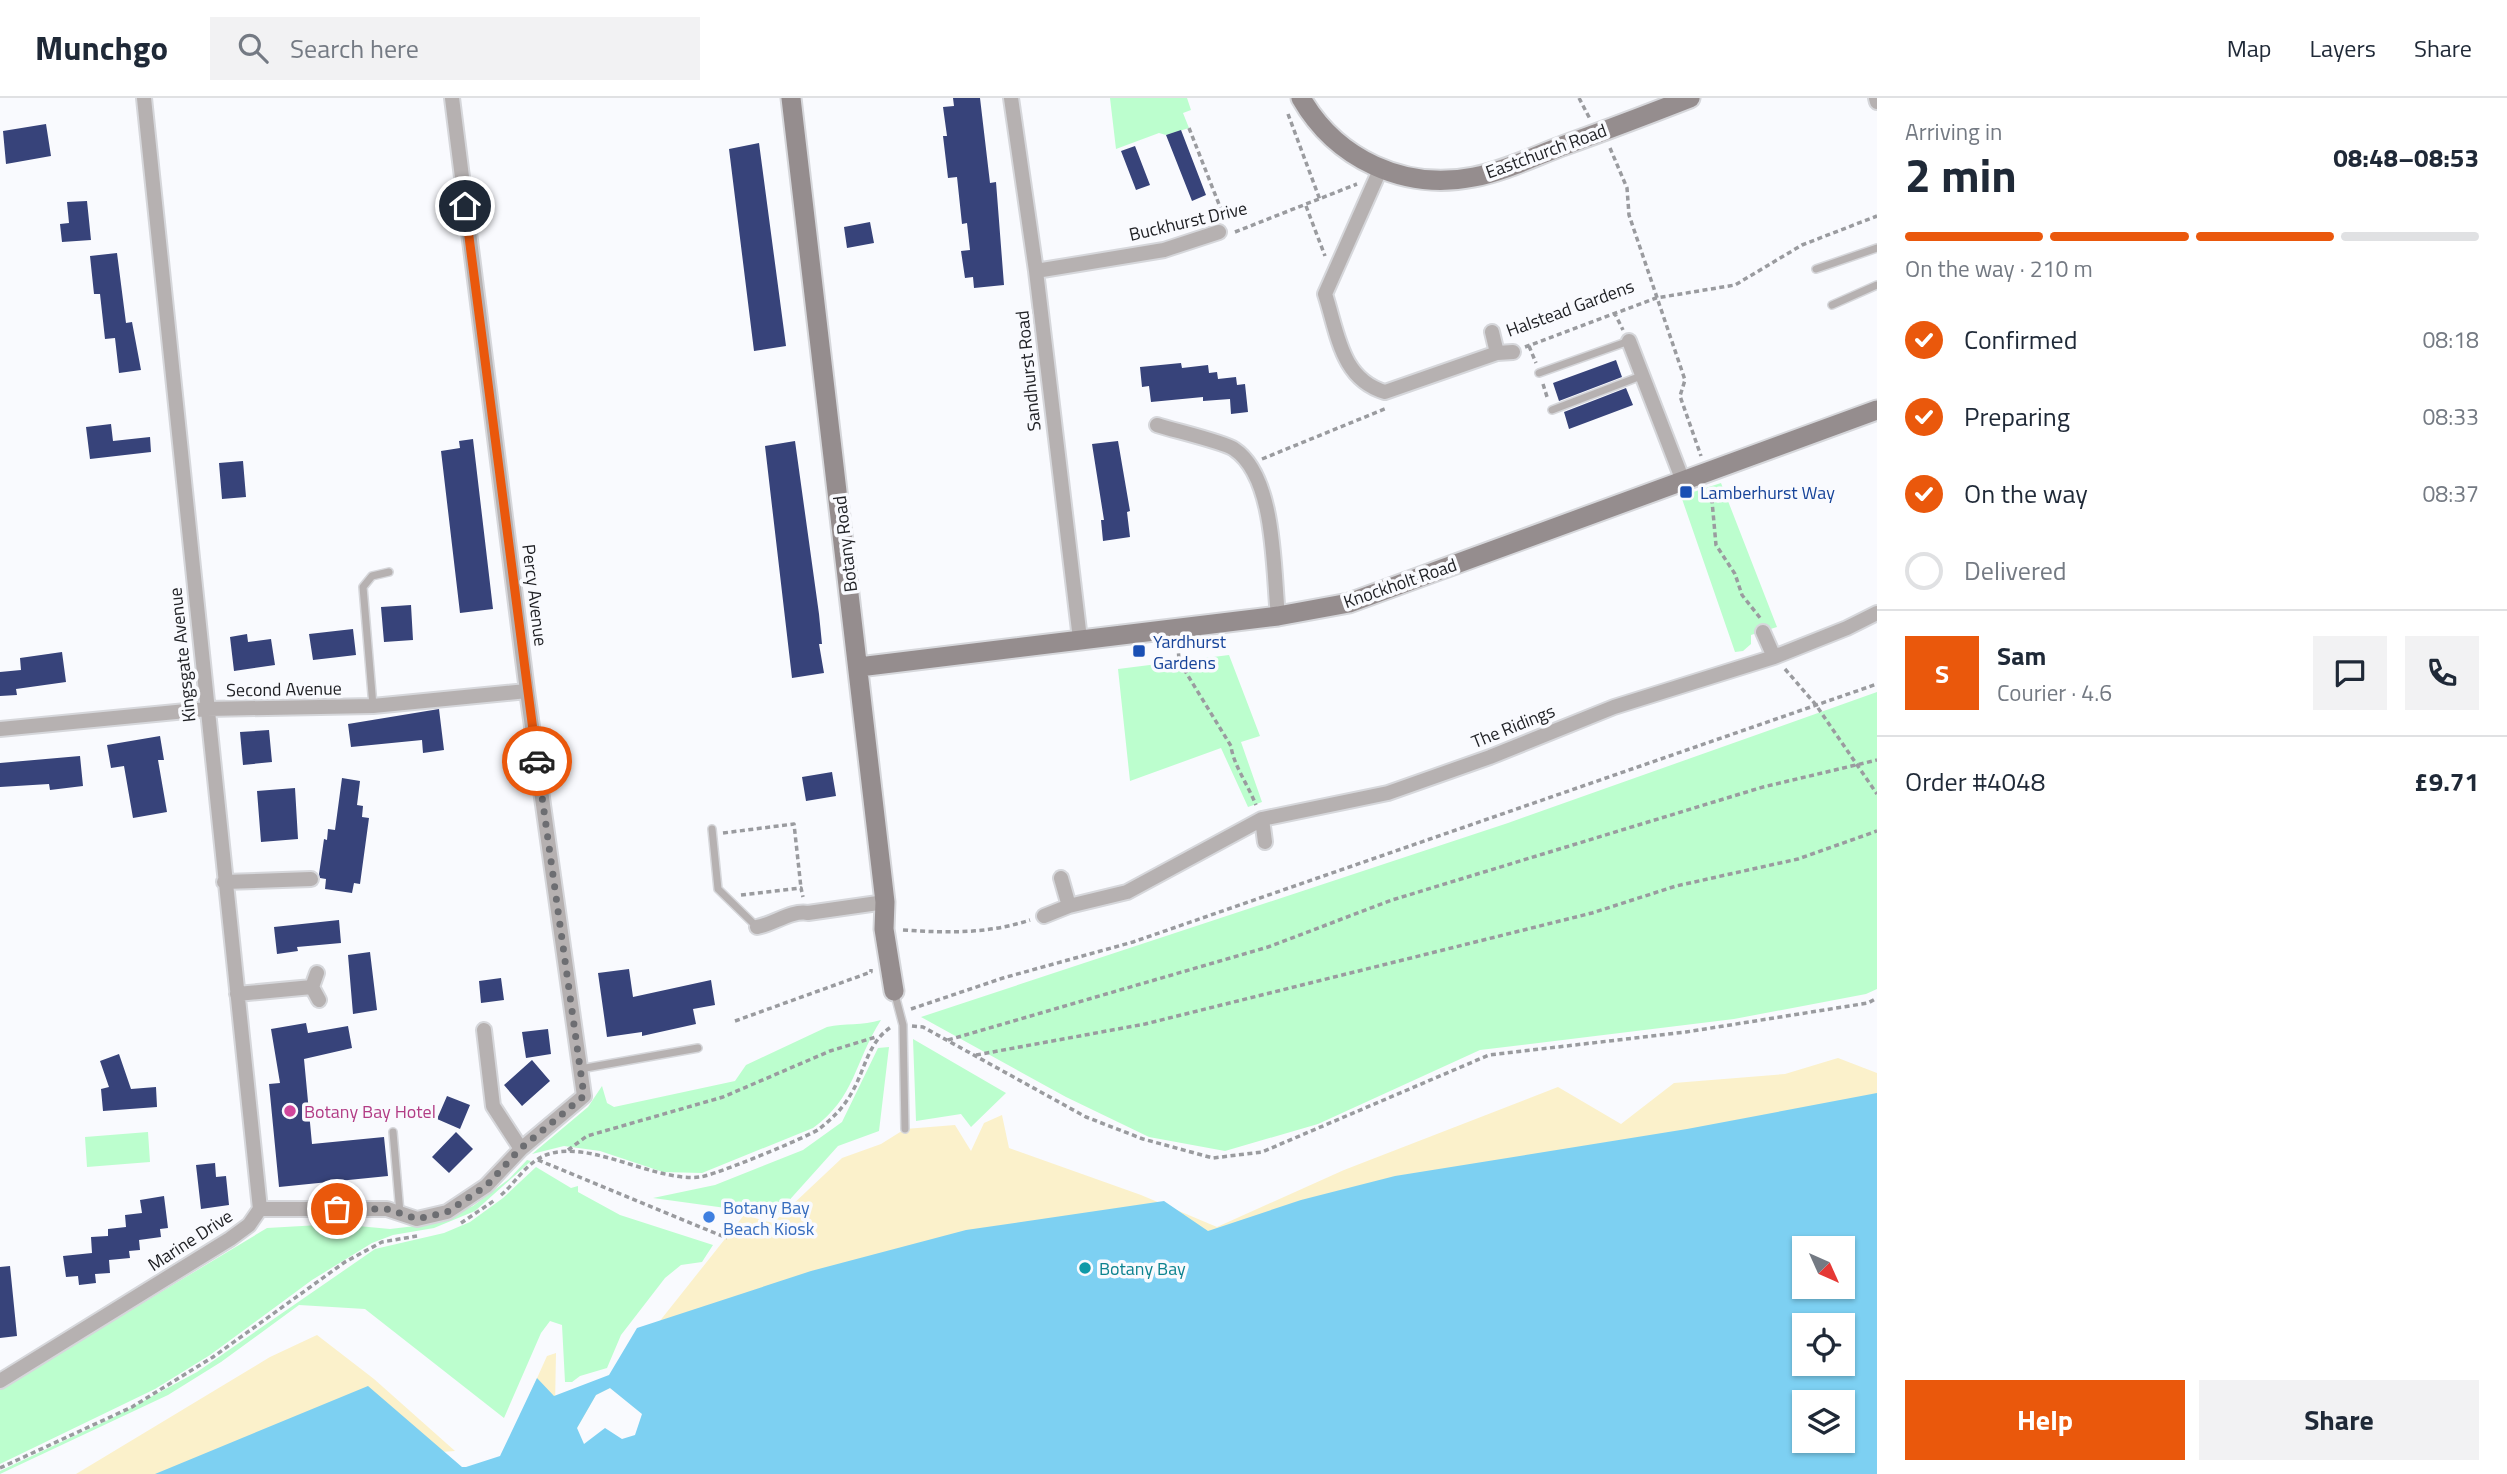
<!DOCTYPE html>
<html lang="en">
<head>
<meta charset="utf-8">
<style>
	:root { --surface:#fff; --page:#f2f2f3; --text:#1f2937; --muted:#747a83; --line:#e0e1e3; --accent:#ea580c }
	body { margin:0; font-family:"Titillium Web",sans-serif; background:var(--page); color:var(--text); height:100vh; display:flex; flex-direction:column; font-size:26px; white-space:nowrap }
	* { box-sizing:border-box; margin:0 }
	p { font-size:23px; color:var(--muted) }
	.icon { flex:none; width:38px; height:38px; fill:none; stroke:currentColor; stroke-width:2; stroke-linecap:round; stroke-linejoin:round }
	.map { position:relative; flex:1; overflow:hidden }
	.drawer { display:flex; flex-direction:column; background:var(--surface); width:630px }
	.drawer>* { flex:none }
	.needle { width:46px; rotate:135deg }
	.fabs { position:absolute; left:1792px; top:1138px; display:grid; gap:14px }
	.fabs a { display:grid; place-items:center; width:63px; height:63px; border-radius:0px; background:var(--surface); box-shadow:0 2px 5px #0004; font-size:35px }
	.pin { position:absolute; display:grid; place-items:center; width:60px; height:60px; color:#fff; margin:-30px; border:4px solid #fff; border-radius:50%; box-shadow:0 2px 7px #0007 }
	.courier { position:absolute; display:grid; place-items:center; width:70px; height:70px; margin:-35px; border:5px solid #ea580c; border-radius:50%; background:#fff; color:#222; box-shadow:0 2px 9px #0007 }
	.overview em { font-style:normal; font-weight:700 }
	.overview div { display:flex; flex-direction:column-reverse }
	.overview { display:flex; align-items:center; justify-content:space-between; height:119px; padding:0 28px }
	h1 { font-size:46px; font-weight:700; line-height:52px }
	.bar { display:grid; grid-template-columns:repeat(4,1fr); gap:10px 7px; align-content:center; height:84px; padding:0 28px }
	.bar i { height:9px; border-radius:5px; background:var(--line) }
	.bar .selected { background:var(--accent) }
	.bar p { grid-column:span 4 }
	.line { display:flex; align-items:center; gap:18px; padding:0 28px; border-top:2px solid var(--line) }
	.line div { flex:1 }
	.round { display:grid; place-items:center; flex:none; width:74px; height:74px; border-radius:0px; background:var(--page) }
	ol { padding:0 28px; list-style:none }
	li { display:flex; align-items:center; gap:21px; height:77px }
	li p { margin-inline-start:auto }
	li .icon { padding:7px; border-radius:50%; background:var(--accent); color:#fff; stroke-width:4 }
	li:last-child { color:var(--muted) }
	li i { width:38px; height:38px; border:4px solid var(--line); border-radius:50% }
	.button { display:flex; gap:14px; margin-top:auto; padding:14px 28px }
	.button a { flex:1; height:80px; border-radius:0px; background:var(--accent); color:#fff; font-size:28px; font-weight:700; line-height:80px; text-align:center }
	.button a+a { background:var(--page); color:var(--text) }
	header { display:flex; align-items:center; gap:42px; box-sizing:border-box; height:98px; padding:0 35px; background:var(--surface); border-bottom:2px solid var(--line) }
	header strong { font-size:33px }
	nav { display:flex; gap:38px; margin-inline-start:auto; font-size:24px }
	.search { width:490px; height:63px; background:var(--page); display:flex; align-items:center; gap:18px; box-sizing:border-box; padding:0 24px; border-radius:0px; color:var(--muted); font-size:26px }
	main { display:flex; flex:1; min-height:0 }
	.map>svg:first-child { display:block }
	.green { fill:#bcfece }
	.sand { fill:#fbf1cb }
	.water { fill:#7dd0f2; fill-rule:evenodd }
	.building { fill:#37437a }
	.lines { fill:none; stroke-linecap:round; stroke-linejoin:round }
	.lane-casing { stroke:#d6d7db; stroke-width:10 }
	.street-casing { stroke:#d6d7db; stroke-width:18 }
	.secondary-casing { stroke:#d6d7db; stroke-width:23 }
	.path { stroke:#9a9b9f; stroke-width:3.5; stroke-dasharray:5 3.5; stroke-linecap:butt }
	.lane { stroke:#b6b1b1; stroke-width:7 }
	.street { stroke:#b6b1b1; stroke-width:14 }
	.secondary { stroke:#958d8e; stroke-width:19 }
	.done { stroke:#6d6e72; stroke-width:7; stroke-dasharray:0 12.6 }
	.route { stroke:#ea580c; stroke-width:9 }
	.transit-dot { fill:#1a4fb4; stroke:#f9fafe; stroke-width:2.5 }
	.hotel-dot { fill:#d1479c; stroke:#f9fafe; stroke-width:2.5 }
	.shop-dot { fill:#3f7fe0; stroke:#f9fafe; stroke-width:2.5 }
	.culture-dot { fill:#0f9aa8; stroke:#f9fafe; stroke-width:2.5 }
	.labels { text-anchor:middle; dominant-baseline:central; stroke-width:7; stroke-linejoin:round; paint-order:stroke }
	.street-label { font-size:18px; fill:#212226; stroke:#f9fafe }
	.transit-label { font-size:18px; fill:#164399; stroke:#f9fafe; text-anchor:start }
	.hotel-label { font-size:18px; fill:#b23c85; stroke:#f9fafe; text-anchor:start }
	.shop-label { font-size:18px; fill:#366cbe; stroke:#f9fafe; text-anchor:start }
	.culture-label { font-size:18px; fill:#0d838f; stroke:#f9fafe; text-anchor:start }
</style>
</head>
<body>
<header>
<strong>Munchgo</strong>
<div class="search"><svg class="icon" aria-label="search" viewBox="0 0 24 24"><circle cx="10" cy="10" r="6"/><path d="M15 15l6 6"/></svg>Search here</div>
<nav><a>Map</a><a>Layers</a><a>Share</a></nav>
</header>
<main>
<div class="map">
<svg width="1877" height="1376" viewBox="0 0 1877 1376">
	<rect width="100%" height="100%" fill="#f9fafe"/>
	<path class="green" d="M1110 0H1187L1191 12 1183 15 1189 30 1166 37 1159 35 1116 51Z
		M1721 385 1777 529 1751 537V546L1743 553 1735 554 1681 398Z
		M1229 557 1260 638 1241 644 1262 704 1248 709 1221 650 1130 683 1118 571Z
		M1877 594V891L1866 896 1734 921 1480 952 1318 1026 1225 1053 1149 1039 1066 999 921 919 1508 725Z
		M881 922C854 964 856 999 813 1030L702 1075 663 1074 600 1053 564 1048 532 1056 588 1009 602 988 607 1005 614 1009 735 983 746 967 827 929C845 925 862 928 881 922Z
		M913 941 1006 995 971 1029 961 1016 916 1023Z
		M889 949 879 1033 838 1048 776 1117 653 1100 715 1087 803 1052 842 1024 878 950Z
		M148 1034 150 1064 87 1069 85 1039Z
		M527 1062 531 1063 475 1113 434 1130 393 1137 372 1145 312 1182 210 1257 155 1291 0 1366V1291L267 1130 337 1126 390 1131 432 1126 473 1108 509 1081Z
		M536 1069 571 1090 578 1088V1094L620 1117 713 1147 702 1164 681 1167 665 1180 621 1237 607 1270 580 1278 572 1284H565L562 1227 550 1223 541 1235 504 1320 365 1211 299 1207 221 1264 168 1297 0 1376V1373L110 1321 197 1274 375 1151 444 1135 470 1124 503 1100Z"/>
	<path class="sand" d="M1838 960 1877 975V1115L627 1303 610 1290 596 1297 577 1330 502 1358 547 1258 556 1255 555 1308 611 1279 636 1253 744 1117 773 1125 842 1060 881 1046 905 1031 955 1027 971 1053 984 1025 1002 1017 1009 1050 1141 1097 1217 1129 1344 1072 1558 989 1621 1026 1674 985 1785 976Z
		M317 1237 374 1281 455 1353 370 1359 326 1376H76L270 1259Z"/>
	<path class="water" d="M1877 995V1376H155L368 1288 462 1369H466L500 1358 537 1280 554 1298 609 1277 637 1230 811 1173 966 1132 1164 1103 1208 1133 1301 1102 1395 1078 1687 1031ZM1804 1150H1843V1188H1804ZM1804 1227H1843V1265H1804ZM610 1290 642 1316 635 1337 622 1341 605 1330 584 1346 577 1330 596 1297ZM1804 1304H1843V1342H1804Z"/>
	<path class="building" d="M953 0H980L990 85 996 84 1004 187 974 190 973 179 965 180 961 153 970 152 967 125 962 126 957 79 948 80 943 38H947L943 9 954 8Z
		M46 26 51 58 6 66 3 33Z
		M1181 32 1206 97 1192 103 1166 37Z
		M759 45 786 248 754 253 729 51Z
		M1135 48 1150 87 1136 92 1121 53Z
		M87 103 91 142 62 144 60 126 69 125 67 104Z
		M870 124 874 145 847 150 844 129Z
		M117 155 126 225 132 224 141 272 119 275 115 240 105 241 100 196H94L90 158Z
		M1616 262 1622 279 1559 303 1553 285Z
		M1181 265 1182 270 1208 267 1209 275 1217 274 1218 281 1236 279 1237 287 1245 286 1248 314 1231 316 1230 301 1203 303V299L1151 304 1149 288 1142 289 1140 269Z
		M1626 290 1633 307 1569 331 1564 314Z
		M111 326 113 343 150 339 151 354 90 361 86 329Z
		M473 341 493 511 460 515 441 353 460 350 459 343Z
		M795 343 819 516 822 546H819L824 575 792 580 765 348Z
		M1118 343 1130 413 1127 414 1130 439 1103 443 1101 422H1104L1092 346Z
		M243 363 246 399 222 401 219 365Z
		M411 507 413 542 384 544 381 509Z
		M353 531 356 557 313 562 309 536Z
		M247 536 248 544 271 541 275 567 234 573 230 539Z
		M62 554 66 584 16 591 17 597 0 598V574L21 572 20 560Z
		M439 611 444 652 423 655 422 642 351 649 348 626Z
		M269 632 272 664 243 667 240 634Z
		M160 638 164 662H158L167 714 133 720 124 668 111 670 107 647Z
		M80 658 83 688 50 692 49 686 0 689V665Z
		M832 674 836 698 806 703 802 679Z
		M342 680 360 683 357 707 363 708 362 719 369 720 360 786 354 785 352 795 325 791 326 781 320 780 319 776 324 741 327 742 328 731 335 732Z
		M295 690 298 741 261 744 257 693Z
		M339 822 341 845 297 849 298 853 277 856 274 829Z
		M370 854 377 912 353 916 348 857Z
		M629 871 633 899 711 882 715 907 693 911 696 926 642 938V934L607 939 598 875Z
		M501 880 504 902 481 905 479 883Z
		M306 925 308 935 348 928 352 950 304 961 312 1046 384 1039 388 1078 279 1089 269 986 280 985 271 931Z
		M548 931 551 956 526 960 522 934Z
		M119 956 131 991 156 989 157 1009 103 1013 101 991 109 989 100 963Z
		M532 962 550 983 522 1008 504 987Z
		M447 998 470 1007 460 1031 437 1021Z
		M456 1034 473 1051 449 1075 432 1059Z
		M215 1065 216 1079 226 1078 229 1107 201 1111 196 1067Z
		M164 1098 168 1130 160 1131 161 1139 139 1142 140 1152 129 1153 130 1160 109 1162 110 1175 95 1176 96 1185 79 1187 78 1178 66 1179 63 1158 92 1155 91 1139 108 1138V1131L126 1129 125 1117 142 1115 140 1102Z
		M10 1168 17 1238 0 1240V1169Z"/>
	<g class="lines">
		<g class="lane-casing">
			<path id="lane" d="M1816 171 1877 150
				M1832 207 1877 187
				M1539 275 1629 243
				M1552 312 1641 278
				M373 608 363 489 372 478 389 474
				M712 731 718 791 757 829
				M894 893 903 927 905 1031
				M580 971 698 950
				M393 1034 400 1115"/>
		</g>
		<g class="street-casing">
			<path id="street" d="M144 0 260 1111
				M1011 0 1036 173 1080 541
				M1876 0 1877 4
				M1380 72 1325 196C1338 236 1341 281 1385 294L1497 255 1513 254
				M1036 173 1164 152 1219 134
				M1492 234 1497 255
				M1629 243 1683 383
				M1157 327C1172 332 1224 344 1234 351 1276 379 1273 472 1278 518
				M1763 534 1774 559
				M0 631 207 611 373 608 527 593
				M1262 721 1265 744
				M1061 780 1069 808
				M224 784 311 781
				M1044 818 1069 808 1127 794 1262 721 1388 695 1490 659 1614 609 1774 559 1847 530 1877 515
				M757 829C774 826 791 812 808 815L885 804
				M317 875 312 889 319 902
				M237 896 312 889
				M484 932 493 1008 521 1051
				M260 1111H387L417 1121 447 1114 486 1088 521 1051 584 998 527 593 452 0
				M0 1283 230 1141 249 1127 260 1111"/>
		</g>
		<g class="secondary-casing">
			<path id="secondary" d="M791 0 885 804 884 831 894 893
				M1301 0C1336 61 1404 93 1474 79 1505 73 1535 58 1565 47 1607 32 1649 16 1690 0
				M859 569 1278 518 1349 505 1877 312"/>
		</g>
		<path class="path" d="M1579 0 1590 21
			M1288 16 1320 102
			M1189 30 1224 119
			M1610 50 1627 90 1629 117 1685 282 1680 298 1701 358
			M1306 108 1325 158
			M1235 134 1357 86
			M1614 214 1623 232
			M1529 248 1536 265
			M1525 249 1656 200 1735 187 1802 147 1877 118
			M1543 286 1548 302
			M1262 361 1387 310
			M1711 392 1716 447 1735 476 1742 497 1761 521
			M1178 547 1179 563 1231 648C1233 666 1248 687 1256 707
			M1785 571 1816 607 1877 696
			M723 735 794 726 801 790
			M741 797 801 790 803 799
			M903 832C947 835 988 836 1030 822
			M911 911 1003 880 1133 844 1877 586
			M735 923 871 874V871
			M912 928 923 929 1086 1019 1143 1041 1213 1060 1262 1054 1489 957 1686 934 1868 905 1877 900
			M948 942 1268 849 1392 802 1763 689 1877 662
			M976 957 1145 926 1592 815 1676 788 1798 761 1877 733
			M568 1052 587 1038 723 999 830 953 876 939
			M538 1062 727 1140
			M501 1097C513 1087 522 1072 535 1063 577 1032 651 1085 700 1079 713 1078 808 1039 819 1031 832 1021 843 1010 851 996 865 973 867 945 891 929
			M461 1125 495 1102
			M0 1370 132 1309 213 1259 345 1164 382 1144 417 1138"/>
		<use href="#lane" class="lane"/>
		<use href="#street" class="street"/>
		<use href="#secondary" class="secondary"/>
	</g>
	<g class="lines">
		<path class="done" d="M337 1111H387L417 1121 447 1114 486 1088 520 1051 584 998 537 663"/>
		<path class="route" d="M465 108 537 663"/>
	</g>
	<g class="transit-dot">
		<rect x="1679" y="387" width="14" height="14" rx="3.5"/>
		<rect x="1132" y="546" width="14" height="14" rx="3.5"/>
	</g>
	<circle class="hotel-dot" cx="290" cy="1013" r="7"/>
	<circle class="shop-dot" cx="709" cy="1119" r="7"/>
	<circle class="culture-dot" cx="1085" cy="1170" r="7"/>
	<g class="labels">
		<g class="street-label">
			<text transform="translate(1546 53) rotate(-20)">Eastchurch Road</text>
			<text transform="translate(1188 123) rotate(-13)">Buckhurst Drive</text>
			<text transform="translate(1570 210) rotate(-20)">Halstead Gardens</text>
			<text transform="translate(1028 273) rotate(-96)">Sandhurst Road</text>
			<text transform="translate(845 446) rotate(-97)">Botany Road</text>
			<text transform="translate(1400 485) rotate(-19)">Knockholt Road</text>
			<text transform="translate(535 497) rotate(83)">Percy Avenue</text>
			<text transform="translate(182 557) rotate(-96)">Kingsgate Avenue</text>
			<text transform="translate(284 591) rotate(-1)">Second Avenue</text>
			<text transform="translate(1513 628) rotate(-22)">The Ridings</text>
			<text transform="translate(190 1142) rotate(-33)">Marine Drive</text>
		</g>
		<g class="transit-label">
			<text x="1700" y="394">Lamberhurst Way</text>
			<text x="1153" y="543">Yardhurst<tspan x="1153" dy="21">Gardens</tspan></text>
		</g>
		<g class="hotel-label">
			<text x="304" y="1013">Botany Bay Hotel</text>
		</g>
		<g class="shop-label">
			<text x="723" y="1109">Botany Bay<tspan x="723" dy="21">Beach Kiosk</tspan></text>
		</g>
		<g class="culture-label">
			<text x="1099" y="1170">Botany Bay</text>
		</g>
	</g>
</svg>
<div class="fabs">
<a><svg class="needle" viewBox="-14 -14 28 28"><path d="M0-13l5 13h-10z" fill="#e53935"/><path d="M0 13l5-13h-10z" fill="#747a83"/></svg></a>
<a><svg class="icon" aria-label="locate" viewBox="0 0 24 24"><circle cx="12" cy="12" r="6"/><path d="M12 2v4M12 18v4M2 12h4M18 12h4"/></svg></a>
<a><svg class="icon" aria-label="layers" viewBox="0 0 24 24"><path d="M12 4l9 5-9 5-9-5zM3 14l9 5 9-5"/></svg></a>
</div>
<div class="pin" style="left:337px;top:1111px;background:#ea580c"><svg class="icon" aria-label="bag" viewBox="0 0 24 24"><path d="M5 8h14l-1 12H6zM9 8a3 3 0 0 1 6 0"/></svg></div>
<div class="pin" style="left:465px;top:108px;background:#1f2937"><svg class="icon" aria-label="home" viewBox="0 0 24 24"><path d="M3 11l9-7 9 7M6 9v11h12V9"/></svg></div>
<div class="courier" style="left:537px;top:663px"><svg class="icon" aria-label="car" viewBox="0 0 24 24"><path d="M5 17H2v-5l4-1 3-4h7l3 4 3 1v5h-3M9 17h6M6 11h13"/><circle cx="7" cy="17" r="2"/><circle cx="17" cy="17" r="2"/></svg></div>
</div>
<section class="drawer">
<div class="overview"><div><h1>2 min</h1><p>Arriving in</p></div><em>08:48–08:53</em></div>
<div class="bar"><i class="selected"></i><i class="selected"></i><i class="selected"></i><i></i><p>On the way · 210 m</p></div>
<ol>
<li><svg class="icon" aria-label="check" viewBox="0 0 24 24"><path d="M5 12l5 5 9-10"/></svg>Confirmed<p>08:18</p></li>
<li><svg class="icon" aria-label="check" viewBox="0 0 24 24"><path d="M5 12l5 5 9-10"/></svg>Preparing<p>08:33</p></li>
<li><svg class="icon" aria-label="check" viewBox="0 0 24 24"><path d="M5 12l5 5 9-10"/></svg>On the way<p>08:37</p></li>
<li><i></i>Delivered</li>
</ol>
<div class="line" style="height:126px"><b class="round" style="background:var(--accent);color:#fff">S</b><div><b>Sam</b><p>Courier · 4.6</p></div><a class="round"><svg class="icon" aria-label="chat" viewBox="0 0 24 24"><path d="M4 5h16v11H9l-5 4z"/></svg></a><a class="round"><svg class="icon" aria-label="phone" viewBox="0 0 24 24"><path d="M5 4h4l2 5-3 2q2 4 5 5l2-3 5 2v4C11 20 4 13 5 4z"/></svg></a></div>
<div class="line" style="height:91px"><div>Order #4048</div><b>£9.71</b></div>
<div class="button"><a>Help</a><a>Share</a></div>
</section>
</main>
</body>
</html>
